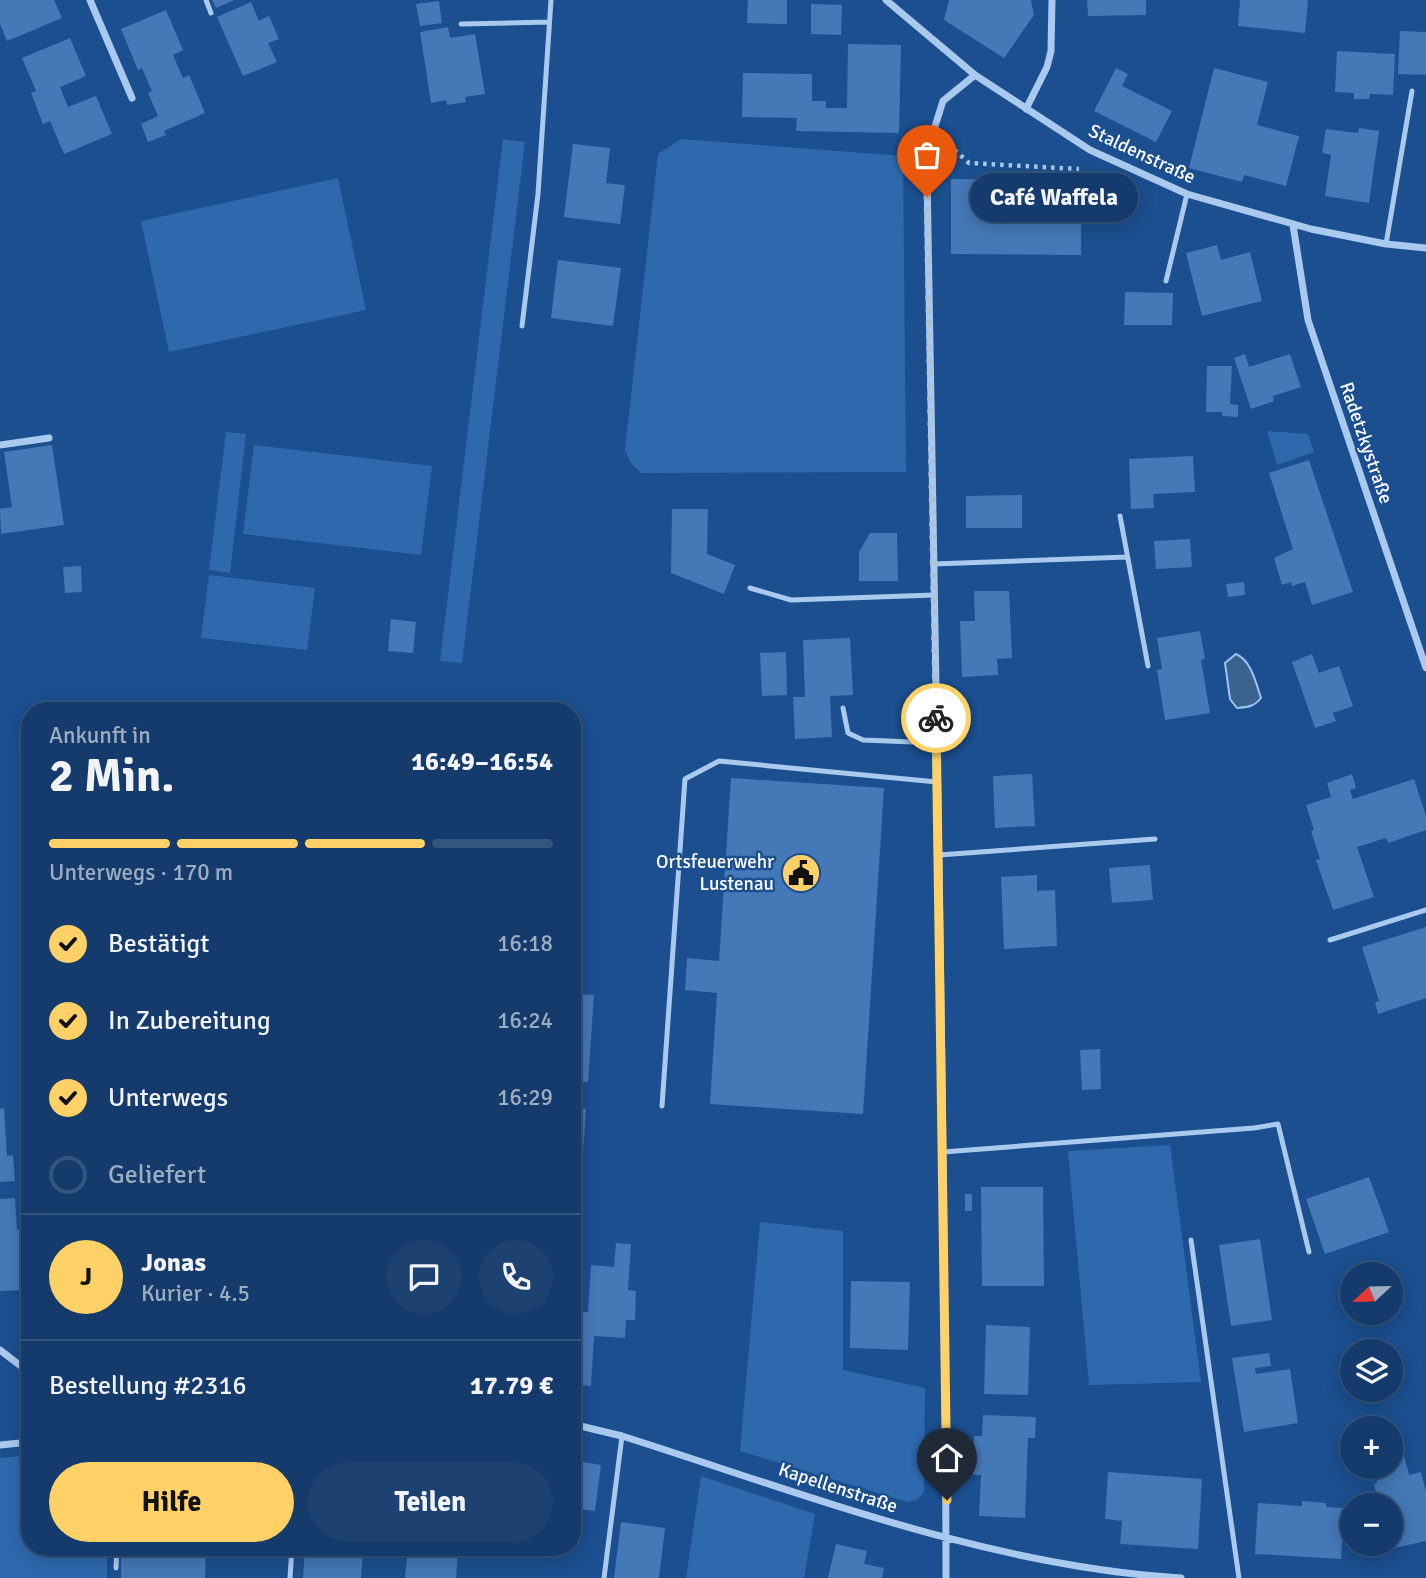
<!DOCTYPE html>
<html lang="de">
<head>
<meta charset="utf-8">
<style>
	:root { --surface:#143b6b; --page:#1d4271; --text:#f1f3f6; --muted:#9dadc1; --line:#33557e; --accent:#ffd166 }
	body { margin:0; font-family:Signika,sans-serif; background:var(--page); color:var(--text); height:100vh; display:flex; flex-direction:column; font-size:26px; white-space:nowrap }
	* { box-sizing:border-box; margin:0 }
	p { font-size:23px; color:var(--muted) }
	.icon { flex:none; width:38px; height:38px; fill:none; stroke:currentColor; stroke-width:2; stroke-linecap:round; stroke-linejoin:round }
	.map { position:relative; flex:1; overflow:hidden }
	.panel { position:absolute; left:21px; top:702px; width:560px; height:854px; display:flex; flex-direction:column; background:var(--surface); border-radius:28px; box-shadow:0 4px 18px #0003,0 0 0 2px var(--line) }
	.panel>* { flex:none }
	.needle { width:46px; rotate:248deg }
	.buttons { position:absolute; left:1340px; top:1262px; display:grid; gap:14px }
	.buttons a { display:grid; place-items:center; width:63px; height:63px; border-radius:50%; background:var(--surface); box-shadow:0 4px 18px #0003,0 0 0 2px var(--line); font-size:35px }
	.pin { position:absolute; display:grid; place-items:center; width:60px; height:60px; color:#fff; margin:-72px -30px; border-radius:50% 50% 50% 0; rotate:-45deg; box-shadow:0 0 7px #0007 }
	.pin .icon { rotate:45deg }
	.courier { position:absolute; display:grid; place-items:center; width:70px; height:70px; margin:-35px; border:5px solid #ffd166; border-radius:50%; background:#fff; color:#222; box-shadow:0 2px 9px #0007 }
	.bubble { position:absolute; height:49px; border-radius:24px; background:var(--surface); box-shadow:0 4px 18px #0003,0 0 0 2px var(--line); font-size:23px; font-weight:700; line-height:49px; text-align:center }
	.head em { font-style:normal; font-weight:700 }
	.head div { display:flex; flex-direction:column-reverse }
	.head { display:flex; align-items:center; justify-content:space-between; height:119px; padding:0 28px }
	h1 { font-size:46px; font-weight:700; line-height:52px }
	.bar { display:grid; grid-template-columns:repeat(4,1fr); gap:10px 7px; align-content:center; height:84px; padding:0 28px }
	.bar i { height:9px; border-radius:5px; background:var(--line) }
	.bar .active { background:var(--accent) }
	.bar p { grid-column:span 4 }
	.line { display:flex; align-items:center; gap:18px; padding:0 28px; border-top:2px solid var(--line) }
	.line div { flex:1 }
	.round { display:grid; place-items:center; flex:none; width:74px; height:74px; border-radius:37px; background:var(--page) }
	ol { padding:0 28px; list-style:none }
	li { display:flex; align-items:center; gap:21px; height:77px }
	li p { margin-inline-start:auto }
	li .icon { padding:7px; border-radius:50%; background:var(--accent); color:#111; stroke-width:4 }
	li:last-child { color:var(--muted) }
	li i { width:38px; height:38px; border:4px solid var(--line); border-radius:50% }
	.primary-button { display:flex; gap:14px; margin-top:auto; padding:14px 28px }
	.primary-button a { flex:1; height:80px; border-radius:42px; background:var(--accent); color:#111; font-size:28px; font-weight:700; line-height:80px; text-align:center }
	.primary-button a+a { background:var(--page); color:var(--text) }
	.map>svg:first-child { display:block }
	.green { fill:#2e69ad }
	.water { fill:#3c6290; stroke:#9cc4f0; stroke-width:2 }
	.building { fill:#4478b7 }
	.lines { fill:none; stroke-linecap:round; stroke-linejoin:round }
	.path { stroke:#a9c9ee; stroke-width:4.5; stroke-dasharray:3.5 5; stroke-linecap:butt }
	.service { stroke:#a9c9ee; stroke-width:5 }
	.minor { stroke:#a9c9ee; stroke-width:7 }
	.done { stroke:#afc1d8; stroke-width:7; stroke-dasharray:0 12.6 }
	.route { stroke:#ffd166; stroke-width:9 }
	.labels { text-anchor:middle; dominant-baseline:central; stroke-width:5; stroke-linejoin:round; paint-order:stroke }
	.street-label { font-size:19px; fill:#fff; stroke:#1b4f8f }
	.poi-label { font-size:19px; fill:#fff; stroke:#1b4f8f; text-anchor:end }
</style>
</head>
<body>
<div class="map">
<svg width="1426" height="1578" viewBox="0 0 1426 1578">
	<rect width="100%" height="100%" fill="#1b4f8f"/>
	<path class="green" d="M503 139 525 142 462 663 440 661Z
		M681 139 903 156 906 472 641 473 630 462 625 450 658 154Z
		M338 178 366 310 169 352 141 221Z
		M1267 431 1308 434 1314 452 1277 465Z
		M226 432 246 434 230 573 209 570Z
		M254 445 432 466 421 555 243 534Z
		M209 575 315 588 307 650 201 638Z
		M1170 1145 1201 1382 1089 1385 1068 1151Z
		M760 1222 843 1231V1370L925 1388 924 1492 918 1499 908 1502 740 1451Z
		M30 1455V1547H107V1578H0V1458Z
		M701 1476 815 1514 804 1578H686Z"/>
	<path class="water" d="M1236 654C1251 660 1256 683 1261 698 1254 707 1247 707 1237 708L1230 699 1225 663Z"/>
	<path class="building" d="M0 0H54L62 18 7 41 0 24Z
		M212 0H234L216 8Z
		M748 0H787V24L747 23Z
		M949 0H1031L1034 15 1004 58 944 20Z
		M1087 0H1146V15L1088 16Z
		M1240 0H1308L1305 33 1238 26Z
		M439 1 442 23 420 26 416 4Z
		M251 2 259 21 269 16 279 39 268 43 277 62 243 76 217 17Z
		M811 4 842 5 841 35 811 34Z
		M166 10 183 50 173 55 183 78 189 75 205 113 164 131 166 135 148 142 141 124 158 116 148 93 152 91 142 68 138 70 121 29Z
		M448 27 450 38 475 34 485 94 465 97 466 102 447 105 446 100 431 103 420 32Z
		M1400 31 1426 32V75L1398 74Z
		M70 38 86 76 60 87 68 107 96 96 112 134 64 154 50 121 43 124 31 93 36 91 22 58Z
		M848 44 901 45 899 133 796 131 797 118 742 117 743 73 812 74V101H826V108H847Z
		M1337 51 1395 54 1393 95 1370 94 1369 99H1354V93L1335 92Z
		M1116 68 1128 74 1122 86 1172 111 1156 142 1094 111Z
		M1214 68 1268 82 1257 125 1299 136 1286 186 1244 175 1242 182 1189 168Z
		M1359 128 1379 131 1369 203 1325 196 1331 155 1322 153 1326 129 1358 133Z
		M573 144 610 148 606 183 625 185 620 224 564 217Z
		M951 179 1081 180V255L951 254Z
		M1217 245 1221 260 1250 252 1262 301 1202 316 1186 253Z
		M558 260 621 268 613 326 551 318Z
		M1125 292 1173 293 1172 325H1124Z
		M1245 354 1249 367 1290 354 1301 387 1273 396 1274 401 1251 409 1234 358Z
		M1207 366H1232L1230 404 1238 405V417L1222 416V412H1206Z
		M52 445 64 525 1 534 0 509 12 507 4 452Z
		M1193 456 1195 492 1153 494 1154 508 1131 509 1129 459Z
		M1309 460 1353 592 1312 605 1305 582 1292 586 1291 582 1282 585 1274 558 1293 549 1269 473Z
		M1022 495V528H966V496Z
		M672 509H708L707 554 735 565 724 594 671 573Z
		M870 533H897L898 581H859V552Z
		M1190 539 1192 567 1156 569 1154 541Z
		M81 566 82 592 65 593 63 567Z
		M1244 582 1245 595 1228 597 1226 584Z
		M974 591H1009L1012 658 997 659 998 675 962 677 960 621H975Z
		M391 619 416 622 413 653 388 651Z
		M1200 631 1205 659 1201 660 1210 713 1165 720 1157 670 1162 669 1157 638Z
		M850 638 853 695 830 696 832 737 795 739 793 697H805L803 640Z
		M786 652 787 695 762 696 760 653Z
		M1312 654 1319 673 1339 666 1353 706 1333 713 1336 721 1315 728 1292 662Z
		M1032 774 1035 826 995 828 993 776Z
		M1352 774 1356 788 1350 790 1353 799 1414 779 1426 816V830L1388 843 1386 838 1357 847 1374 897 1333 910 1316 860 1320 859 1311 831 1314 830 1306 805 1331 797 1327 783Z
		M731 778 884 788 863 1114 710 1104 717 993 685 990 687 958 719 961Z
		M1150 865 1153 900 1112 903 1109 868Z
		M1037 875V891L1055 890 1057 946 1004 949 1001 877Z
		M1426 927V998L1378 1014 1375 1002 1379 1001 1362 947Z
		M572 994 594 995 588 1082 572 1081Z
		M1100 1049 1101 1089 1082 1090 1080 1050Z
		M4 1108 7 1156 13 1155 15 1181 0 1182V1109Z
		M572 1108 586 1109 580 1195 572 1194Z
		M1369 1177 1389 1232 1325 1254 1306 1199Z
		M981 1187H1043L1044 1286H982Z
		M965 1194H972V1211H965Z
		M15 1198 17 1230 30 1229V1290L0 1291V1199Z
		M1260 1239 1272 1320 1231 1326 1219 1245Z
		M616 1243 631 1244 628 1290 636 1291 635 1320H626L625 1338 594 1336 591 1386 572 1384V1311L588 1312 591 1265 614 1267Z
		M851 1281 910 1282 908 1350 850 1348Z
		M986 1325 1030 1327 1028 1395 984 1394Z
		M1269 1353 1271 1366 1255 1368 1256 1374 1290 1369 1298 1423 1244 1432 1232 1358Z
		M983 1415 1036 1417 1035 1438H1028L1025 1518 979 1516 981 1475H973L974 1436H982Z
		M1398 1433 1409 1475 1421 1472 1426 1492V1541L1390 1549 1391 1505H1379L1374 1484 1377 1483 1373 1466H1391V1435Z
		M572 1460 601 1465 595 1511 572 1508Z
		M1108 1472 1202 1479 1198 1549 1120 1544 1122 1521 1105 1519Z
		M1302 1501 1326 1503V1507L1344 1508 1341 1559 1255 1554 1258 1503 1302 1506Z
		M621 1522 665 1528 659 1578H614Z
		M836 1544 867 1551 864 1564 884 1568 882 1578H828Z
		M121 1547H206L205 1578H121Z
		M408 1547H458L456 1578H405Z
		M305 1548 363 1551 361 1578H303Z"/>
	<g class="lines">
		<path class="path" d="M948 144 969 163 1079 169"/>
		<path class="service" d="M206 0 211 13
			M461 24 549 22
			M1386 244 1412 91
			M1166 281 1187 194
			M522 326 538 194 551 0
			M1120 516 1148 666
			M933 564 1127 557
			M750 588 791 600 934 595
			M843 708 848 733 863 740 937 743
			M939 855 1155 839
			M1330 940 1426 910
			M662 1106 685 779 719 761 937 782
			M943 1152 1254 1128 1278 1124 1309 1252
			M1191 1240 1239 1578
			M116 1568 117 1547
			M290 1578 292 1547
			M604 1578 622 1436"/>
		<path class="minor" d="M90 0 132 98
			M886 0 975 75 1090 150 1187 194 1311 229 1386 244 1426 248
			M1026 109 1047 67 1051 51 1052 0
			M1293 225 1308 320 1426 668
			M0 445 49 438
			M0 1350 30 1373
			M572 1424 622 1436C805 1494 988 1566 1181 1578
			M0 1445 30 1442
			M946 1578C945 1110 935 642 927 175L930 142 943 101 975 75"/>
	</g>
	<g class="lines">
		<path class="done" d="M927 197 936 718"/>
		<path class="route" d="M936 718 947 1500"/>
	</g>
	<defs>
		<g id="civic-disc" transform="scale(2.0125)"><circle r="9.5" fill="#ffd166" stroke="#1b4f8f"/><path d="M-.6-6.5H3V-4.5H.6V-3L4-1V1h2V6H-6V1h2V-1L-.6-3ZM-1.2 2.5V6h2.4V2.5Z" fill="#111"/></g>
	</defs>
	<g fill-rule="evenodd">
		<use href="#civic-disc" x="801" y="873"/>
	</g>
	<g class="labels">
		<g class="street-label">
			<text transform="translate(1142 154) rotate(25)">Staldenstraße</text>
			<text transform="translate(1366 443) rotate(71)">Radetzkystraße</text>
			<text transform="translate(838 1488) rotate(18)">Kapellenstraße</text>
		</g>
		<g class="poi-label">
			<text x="774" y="862">Ortsfeuerwehr<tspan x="774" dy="22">Lustenau</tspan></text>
		</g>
	</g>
</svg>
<div class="buttons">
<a><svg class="needle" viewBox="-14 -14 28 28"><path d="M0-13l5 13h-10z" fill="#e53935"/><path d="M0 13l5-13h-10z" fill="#9dadc1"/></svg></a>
<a><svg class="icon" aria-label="layers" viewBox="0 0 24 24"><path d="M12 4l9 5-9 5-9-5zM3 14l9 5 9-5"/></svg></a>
<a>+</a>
<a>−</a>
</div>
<div class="pin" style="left:927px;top:197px;background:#ea580c"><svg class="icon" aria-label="bag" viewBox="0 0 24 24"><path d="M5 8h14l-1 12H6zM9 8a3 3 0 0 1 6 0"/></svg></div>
<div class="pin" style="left:947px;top:1500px;background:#1f2937"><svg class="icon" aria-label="home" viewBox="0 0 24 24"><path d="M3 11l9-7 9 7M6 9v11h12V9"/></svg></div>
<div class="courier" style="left:936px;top:718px"><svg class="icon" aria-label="bike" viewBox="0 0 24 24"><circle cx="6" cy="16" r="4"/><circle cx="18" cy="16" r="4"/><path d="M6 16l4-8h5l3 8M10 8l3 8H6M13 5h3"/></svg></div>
<div class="bubble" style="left:970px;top:173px;width:168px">Café Waffela</div>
<section class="panel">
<div class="head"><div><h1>2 Min.</h1><p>Ankunft in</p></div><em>16:49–16:54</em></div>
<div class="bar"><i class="active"></i><i class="active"></i><i class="active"></i><i></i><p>Unterwegs · 170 m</p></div>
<ol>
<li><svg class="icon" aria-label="check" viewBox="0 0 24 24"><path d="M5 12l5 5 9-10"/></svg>Bestätigt<p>16:18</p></li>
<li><svg class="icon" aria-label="check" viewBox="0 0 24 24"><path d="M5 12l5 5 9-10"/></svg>In Zubereitung<p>16:24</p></li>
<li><svg class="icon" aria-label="check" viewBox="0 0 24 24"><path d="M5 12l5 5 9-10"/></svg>Unterwegs<p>16:29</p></li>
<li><i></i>Geliefert</li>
</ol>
<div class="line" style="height:126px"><b class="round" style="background:var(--accent);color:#111">J</b><div><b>Jonas</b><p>Kurier · 4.5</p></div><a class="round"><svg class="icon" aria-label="chat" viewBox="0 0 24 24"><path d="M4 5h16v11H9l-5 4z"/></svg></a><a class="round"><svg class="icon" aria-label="phone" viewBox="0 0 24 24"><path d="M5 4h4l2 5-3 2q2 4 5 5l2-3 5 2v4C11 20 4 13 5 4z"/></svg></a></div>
<div class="line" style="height:91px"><div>Bestellung #2316</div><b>17.79 €</b></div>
<div class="primary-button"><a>Hilfe</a><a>Teilen</a></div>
</section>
</div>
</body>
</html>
